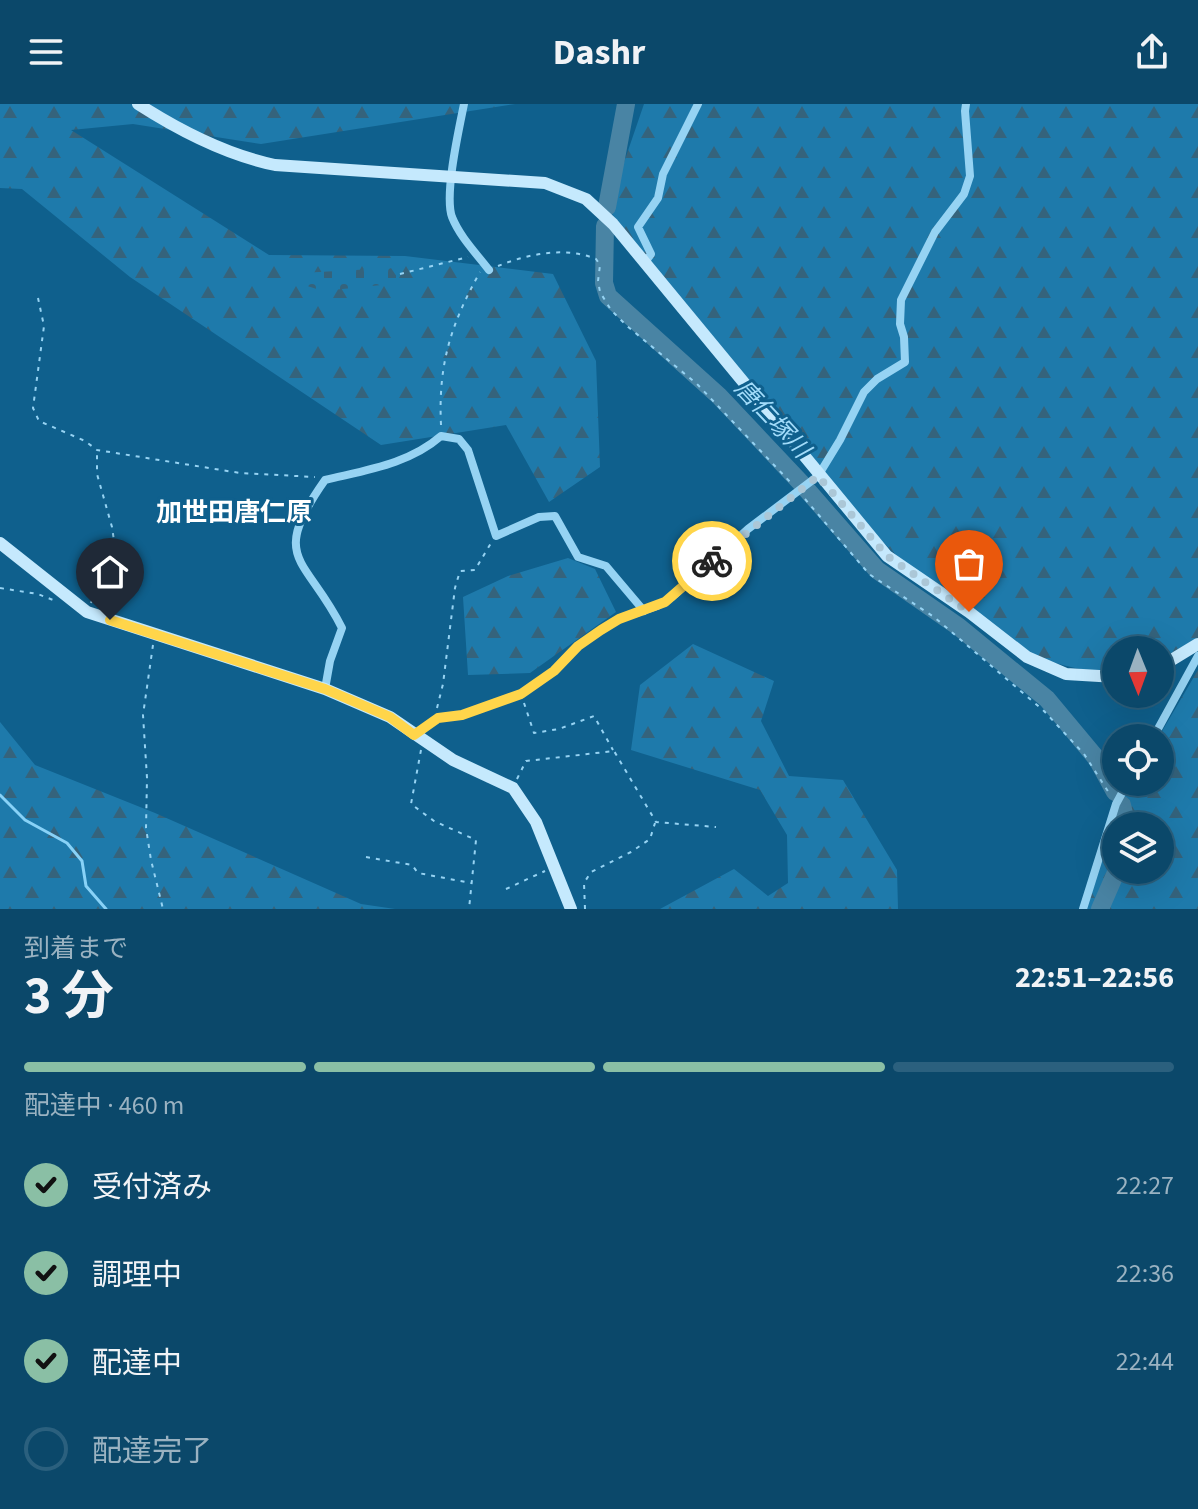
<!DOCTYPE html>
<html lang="ja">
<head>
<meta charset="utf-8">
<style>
	:root { --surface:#0b486a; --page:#144f70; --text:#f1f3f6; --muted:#9ab2c1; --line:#2b607e; --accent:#8abfa5 }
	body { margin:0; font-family:"Source Sans 3","Noto Sans JP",sans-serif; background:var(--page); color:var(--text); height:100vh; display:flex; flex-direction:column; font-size:30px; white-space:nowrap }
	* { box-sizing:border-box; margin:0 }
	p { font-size:26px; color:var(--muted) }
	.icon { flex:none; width:44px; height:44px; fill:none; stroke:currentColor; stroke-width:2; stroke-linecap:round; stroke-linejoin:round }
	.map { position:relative; height:805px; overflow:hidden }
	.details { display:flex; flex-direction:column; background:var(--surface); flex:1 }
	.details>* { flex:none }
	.needle { width:52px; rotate:179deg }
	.fabs { position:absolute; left:1102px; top:532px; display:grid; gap:16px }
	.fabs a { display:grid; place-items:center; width:72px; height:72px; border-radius:50%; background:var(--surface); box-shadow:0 8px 32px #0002,0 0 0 2px var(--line); font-size:40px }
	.pin { position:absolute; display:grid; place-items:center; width:68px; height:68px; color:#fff; margin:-82px -34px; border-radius:50% 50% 50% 0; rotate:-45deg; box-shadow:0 0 8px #0007 }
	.pin .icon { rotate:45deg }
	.courier { position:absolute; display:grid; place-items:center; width:80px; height:80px; margin:-40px; border:6px solid #ffd54a; border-radius:50%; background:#fff; color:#222; box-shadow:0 2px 10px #0007 }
	.headline em { font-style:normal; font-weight:700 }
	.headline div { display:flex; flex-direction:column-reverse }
	.headline { display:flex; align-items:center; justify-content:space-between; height:136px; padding:0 24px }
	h1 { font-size:52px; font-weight:700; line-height:60px }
	.bar { display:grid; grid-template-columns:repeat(4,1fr); gap:12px 8px; align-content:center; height:96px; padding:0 24px }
	.bar i { height:10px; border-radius:6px; background:var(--line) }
	.bar .current { background:var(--accent) }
	.bar p { grid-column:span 4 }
	ol { padding:0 24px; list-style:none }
	li { display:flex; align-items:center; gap:24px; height:88px }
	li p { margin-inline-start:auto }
	li .icon { padding:8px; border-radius:50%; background:var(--accent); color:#111; stroke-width:4 }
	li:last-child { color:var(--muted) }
	li i { width:44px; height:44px; border:4px solid var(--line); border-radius:50% }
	header { display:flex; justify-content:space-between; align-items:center; height:104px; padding:0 24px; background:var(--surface); font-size:36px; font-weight:700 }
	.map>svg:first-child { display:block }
	.forest { fill:url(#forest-firs); fill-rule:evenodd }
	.cemetery { fill:url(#cemetery-stones) }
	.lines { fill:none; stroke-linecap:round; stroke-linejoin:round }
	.stream { stroke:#88d2f7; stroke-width:3 }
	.river { stroke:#4984a4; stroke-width:18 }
	.path { stroke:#96d3f3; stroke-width:2; stroke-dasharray:4 6; stroke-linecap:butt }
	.street { stroke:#96d3f3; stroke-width:8 }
	.secondary { stroke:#c5e9fd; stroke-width:12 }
	.done { stroke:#abc7d7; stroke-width:8; stroke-dasharray:0 14.4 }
	.route { stroke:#ffd54a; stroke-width:10 }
	.labels { text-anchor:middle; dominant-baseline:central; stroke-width:6; stroke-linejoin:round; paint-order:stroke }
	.water-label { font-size:24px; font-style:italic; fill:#a2dcfa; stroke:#0f608d }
	.quarter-label { font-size:26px; font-weight:bold; fill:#fff; stroke:#0f608d }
</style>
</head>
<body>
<header><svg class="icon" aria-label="menu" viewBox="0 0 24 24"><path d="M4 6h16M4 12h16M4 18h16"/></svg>Dashr<svg class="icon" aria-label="share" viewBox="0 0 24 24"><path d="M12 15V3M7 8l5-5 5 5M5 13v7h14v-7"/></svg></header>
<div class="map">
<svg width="1198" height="805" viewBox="0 0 1198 805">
	<defs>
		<pattern id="forest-firs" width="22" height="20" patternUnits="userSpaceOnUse" patternTransform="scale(2)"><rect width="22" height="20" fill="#1e7aab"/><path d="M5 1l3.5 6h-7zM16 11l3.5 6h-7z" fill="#35637c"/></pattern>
		<pattern id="cemetery-stones" width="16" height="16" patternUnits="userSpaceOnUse" patternTransform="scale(2)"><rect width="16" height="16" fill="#1e7aab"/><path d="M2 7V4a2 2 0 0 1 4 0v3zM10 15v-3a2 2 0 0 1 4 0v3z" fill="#35637c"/></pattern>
	</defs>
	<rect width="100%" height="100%" fill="#0f608d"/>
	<path class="forest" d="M0 0H515L261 40 133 20 71 26 269 151 405 152 553 170 596 257 600 363 549 398 506 321 381 341 130 173 22 85 0 84Z
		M644 0H1198V534L1160 555V546H1116V568C1086 568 1062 562 1035 552L899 454 878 433 608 105Z
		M568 454 595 465 616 508 530 569 468 571 463 493 508 472Z
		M693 540 774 577 761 617 789 672 843 676 897 766 898 805H660L734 765 768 792 788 779 787 731 760 686 631 646 640 581Z
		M1198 566V805H1086L1118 701 1132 678H1160V634H1158ZM1116 722H1160V766H1116Z
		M0 618 35 661 155 709 361 800 395 805H0Z"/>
	<path class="cemetery" d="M391 164 401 179 323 187 304 181 301 169Z"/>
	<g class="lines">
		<path class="stream" d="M0 691 25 716 67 739 82 757 86 782 106 805"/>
		<path class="river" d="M607 103 626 0
			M605 122 604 179 608 192 719 292 801 379 877 466 959 523 1047 595 1097 655 1115 688
			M1122 701 1127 722
			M1100 805 1117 766"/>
		<path class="path" d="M498 162C528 150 565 142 596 155L600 161 598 177 600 188 611 206 627 222 697 280 793 381
			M400 170 468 153
			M38 194 44 222 33 304 39 317 85 337 97 346 240 369 315 373
			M441 321C438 260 451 220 480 168
			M805 395 869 470 934 513 1044 607 1084 650 1111 692
			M0 484 38 490 53 496
			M91 499 114 437 112 423 97 370V348
			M153 541 143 611 147 674 146 724 151 756 163 805
			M524 599 534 629 559 625 594 612 613 646
			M437 604 443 580 455 484 460 467 475 466 491 439
			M421 646 411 700 434 717 476 736 469 805
			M517 675 526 657 614 647 656 718 716 723
			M366 753 412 761 418 769 471 779
			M506 785 545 767
			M585 805 584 779 591 768 631 748 650 735 655 719"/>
		<path class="street" d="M464 0C459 25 444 91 452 113 460 133 476 149 489 166
			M645 158 651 150 638 123 658 94 663 70 698 0
			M325 585 330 557 342 524C306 452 268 457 325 376 366 366 409 360 441 332L459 335 468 346 496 432 539 413 555 412 578 453 606 462 644 507
			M414 631 438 614 462 611 521 590 554 567 578 542 601 526 619 515 657 502 672 493 748 425 818 372 840 336 864 288 877 275 905 258 904 233 900 220 901 196 935 128 964 90 970 72 965 7 966 0
			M1153 634 1198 552
			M1083 805 1116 700 1128 678"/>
		<path class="secondary" d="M138 0C180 27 227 51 275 61L545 79 586 95 613 120 887 452 969 508 1027 553 1066 570 1116 573
			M0 439 87 508 325 585 390 613 453 656 513 684 536 718 571 805
			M1160 563 1198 540"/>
	</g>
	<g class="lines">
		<path class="done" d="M712 457 818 372 887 452 969 508"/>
		<path class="route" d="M110 516 325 585 390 613 414 631 438 614 462 611 521 590 554 567 578 542 601 526 619 515 665 498 712 457"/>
	</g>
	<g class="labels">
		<g class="water-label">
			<text transform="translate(772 315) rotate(47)">唐仁塚川</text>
		</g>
		<g class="quarter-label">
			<text x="234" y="408">加世田唐仁原</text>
		</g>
	</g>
</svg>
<div class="fabs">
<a><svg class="needle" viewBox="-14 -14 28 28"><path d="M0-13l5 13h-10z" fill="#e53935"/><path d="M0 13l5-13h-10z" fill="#9ab2c1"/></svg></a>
<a><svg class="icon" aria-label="locate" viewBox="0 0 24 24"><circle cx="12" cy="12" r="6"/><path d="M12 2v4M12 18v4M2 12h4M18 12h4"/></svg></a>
<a><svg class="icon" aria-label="layers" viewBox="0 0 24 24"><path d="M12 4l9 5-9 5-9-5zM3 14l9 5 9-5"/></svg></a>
</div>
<div class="pin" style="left:969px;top:508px;background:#ea580c"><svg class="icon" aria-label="bag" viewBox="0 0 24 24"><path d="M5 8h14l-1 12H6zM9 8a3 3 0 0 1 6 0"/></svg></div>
<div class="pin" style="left:110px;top:516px;background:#1f2937"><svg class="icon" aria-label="home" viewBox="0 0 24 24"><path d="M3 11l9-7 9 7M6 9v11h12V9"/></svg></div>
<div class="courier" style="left:712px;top:457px"><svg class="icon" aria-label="bike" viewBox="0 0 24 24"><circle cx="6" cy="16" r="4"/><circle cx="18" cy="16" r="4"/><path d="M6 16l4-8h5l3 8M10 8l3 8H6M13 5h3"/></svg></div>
</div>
<section class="details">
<div class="headline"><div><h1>3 分</h1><p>到着まで</p></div><em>22:51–22:56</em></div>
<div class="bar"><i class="current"></i><i class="current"></i><i class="current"></i><i></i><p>配達中 · 460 m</p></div>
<ol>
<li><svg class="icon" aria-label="check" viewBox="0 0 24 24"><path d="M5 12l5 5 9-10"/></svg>受付済み<p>22:27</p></li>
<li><svg class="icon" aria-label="check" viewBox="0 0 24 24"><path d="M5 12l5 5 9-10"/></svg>調理中<p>22:36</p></li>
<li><svg class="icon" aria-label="check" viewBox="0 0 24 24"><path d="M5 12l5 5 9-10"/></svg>配達中<p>22:44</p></li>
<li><i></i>配達完了</li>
</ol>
</section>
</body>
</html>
